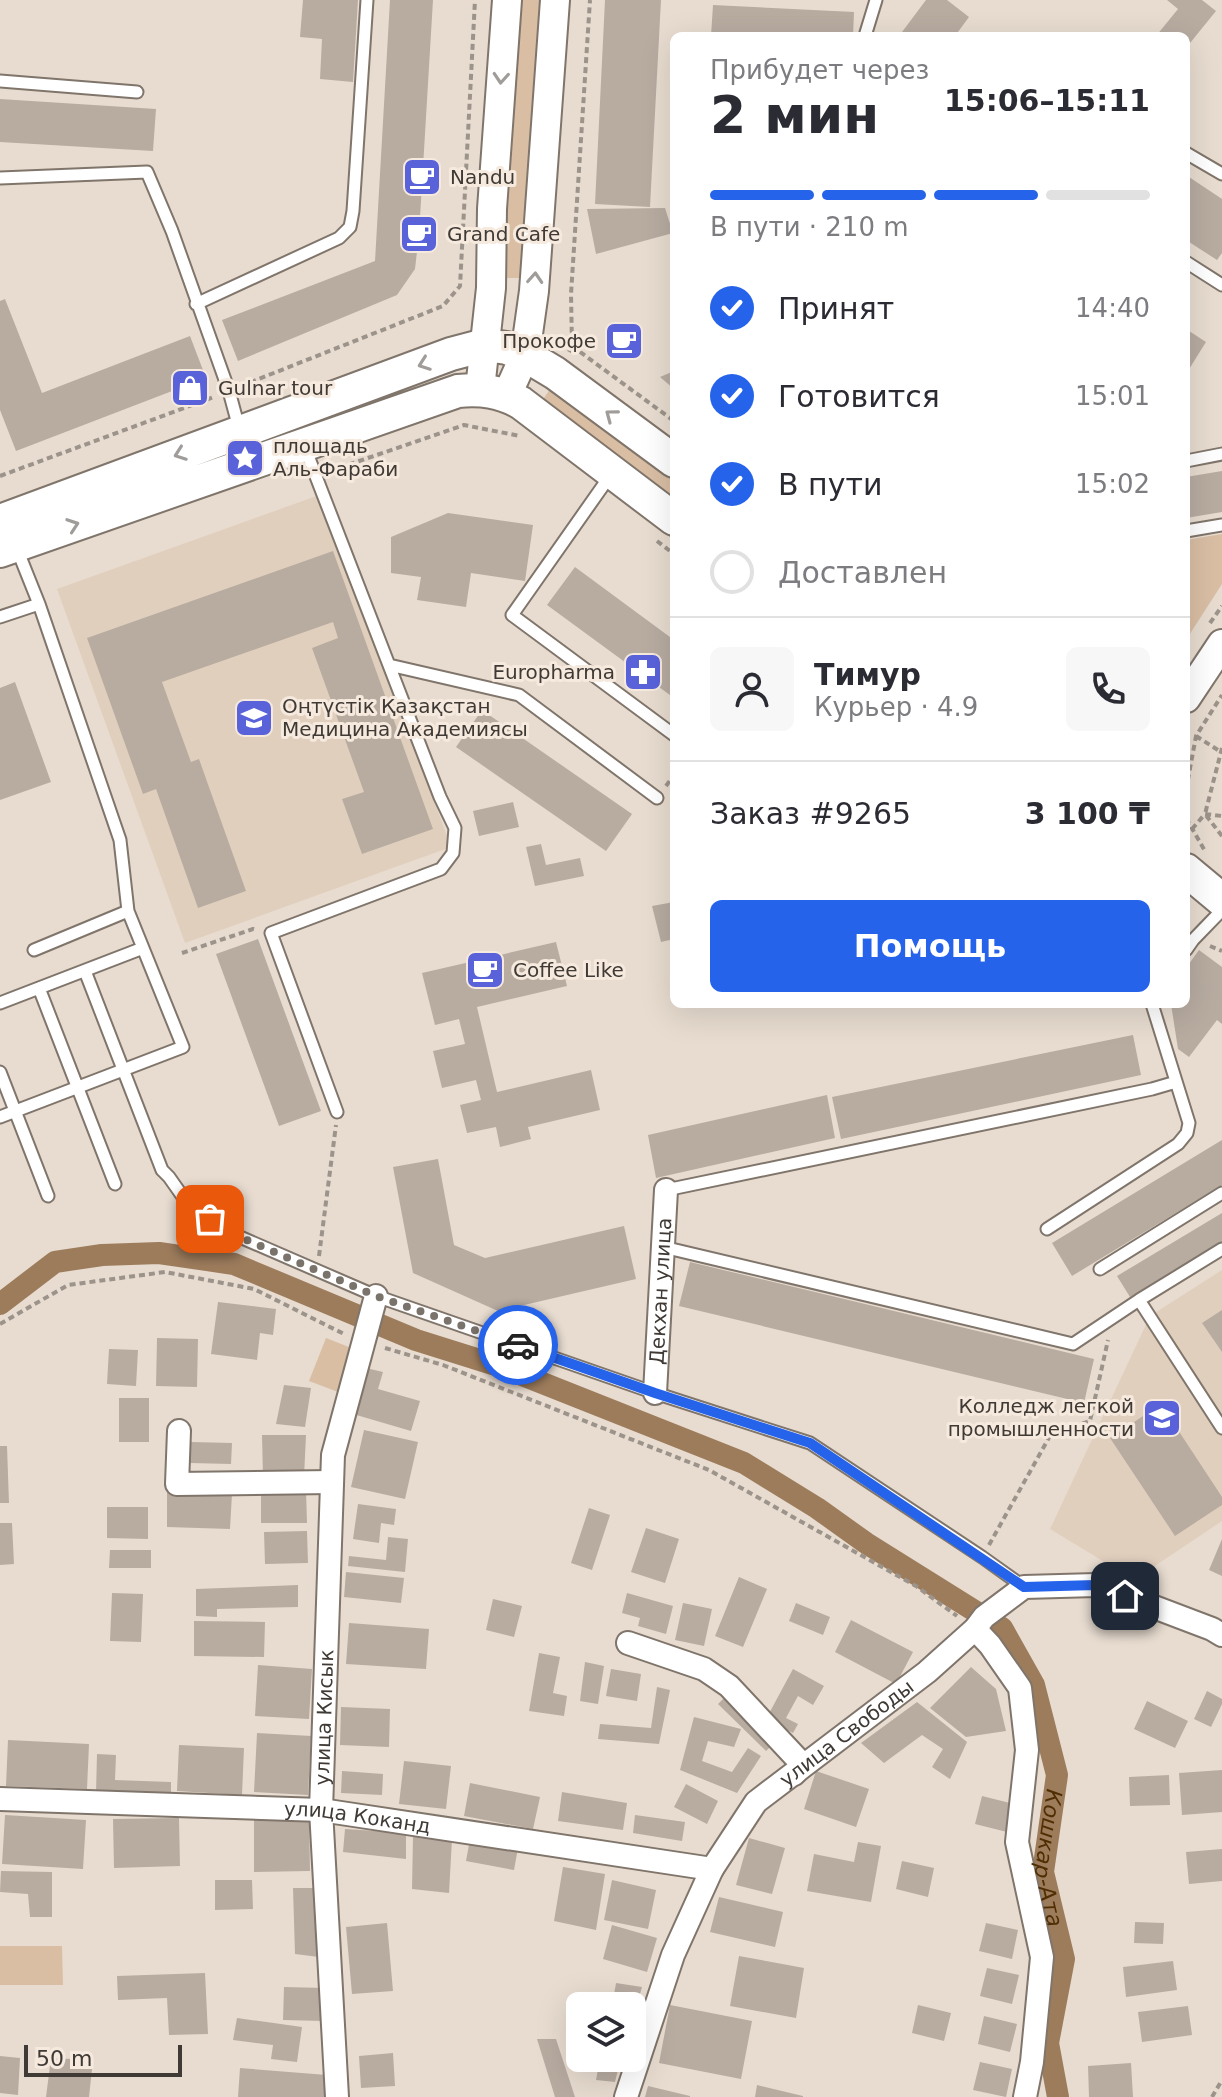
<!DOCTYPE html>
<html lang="ru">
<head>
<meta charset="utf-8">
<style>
	:root { --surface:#fff; --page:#f7f7f7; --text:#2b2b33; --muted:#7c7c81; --line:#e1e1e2; --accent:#2563eb }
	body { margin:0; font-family:"DejaVu Sans",sans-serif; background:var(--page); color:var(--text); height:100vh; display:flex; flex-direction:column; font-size:30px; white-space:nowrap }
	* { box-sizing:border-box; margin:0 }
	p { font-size:26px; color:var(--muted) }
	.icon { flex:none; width:44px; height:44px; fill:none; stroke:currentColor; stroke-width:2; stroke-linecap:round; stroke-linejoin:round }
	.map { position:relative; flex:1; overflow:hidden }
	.drawer { position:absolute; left:670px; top:32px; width:520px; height:976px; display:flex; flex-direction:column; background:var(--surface); border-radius:12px; box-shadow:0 8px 32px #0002 }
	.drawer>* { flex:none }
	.controls { position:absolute; left:566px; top:1992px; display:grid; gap:16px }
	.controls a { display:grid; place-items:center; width:80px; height:80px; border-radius:12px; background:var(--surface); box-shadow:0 8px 32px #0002; font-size:40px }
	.scale { position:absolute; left:24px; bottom:20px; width:158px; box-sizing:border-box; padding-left:8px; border:4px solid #3f3a35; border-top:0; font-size:22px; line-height:28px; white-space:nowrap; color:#3f3a35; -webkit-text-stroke:6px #f6e9dd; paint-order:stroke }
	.pin { position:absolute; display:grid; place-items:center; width:68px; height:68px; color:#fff; margin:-34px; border-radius:16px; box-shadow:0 4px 12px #0006 }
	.courier { position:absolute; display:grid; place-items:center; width:80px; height:80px; margin:-40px; border:6px solid #2563eb; border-radius:50%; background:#fff; color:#222; box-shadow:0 2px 10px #0007 }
	.overview em { font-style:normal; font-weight:700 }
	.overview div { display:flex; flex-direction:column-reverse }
	.overview { display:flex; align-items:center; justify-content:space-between; height:136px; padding:0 40px }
	h1 { font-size:52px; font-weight:700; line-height:60px }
	.bar { display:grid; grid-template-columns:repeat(4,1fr); gap:12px 8px; align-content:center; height:96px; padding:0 40px }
	.bar i { height:10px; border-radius:6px; background:var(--line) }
	.bar .selected { background:var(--accent) }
	.bar p { grid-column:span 4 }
	.line { display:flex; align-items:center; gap:20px; padding:0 40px; border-top:2px solid var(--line) }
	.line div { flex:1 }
	.round { display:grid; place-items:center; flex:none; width:84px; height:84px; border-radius:12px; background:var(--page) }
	ol { padding:0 40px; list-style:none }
	li { display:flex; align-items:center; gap:24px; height:88px }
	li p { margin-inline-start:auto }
	li .icon { padding:8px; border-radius:50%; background:var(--accent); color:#fff; stroke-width:4 }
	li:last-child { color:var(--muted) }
	li i { width:44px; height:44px; border:4px solid var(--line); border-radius:50% }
	.primary-button { display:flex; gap:16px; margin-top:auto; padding:16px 40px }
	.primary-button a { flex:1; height:92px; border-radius:12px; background:var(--accent); color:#fff; font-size:32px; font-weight:700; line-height:92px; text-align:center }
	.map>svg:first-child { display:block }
	.built { fill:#e1cfbe }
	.green { fill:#d9bea4 }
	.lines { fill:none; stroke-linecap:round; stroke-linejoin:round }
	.canal { stroke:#9d7c5c; stroke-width:22 }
	.building { fill:#b8aca1 }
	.service-casing { stroke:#80756b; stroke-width:15 }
	.minor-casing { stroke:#80756b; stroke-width:26 }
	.tertiary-casing { stroke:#80756b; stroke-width:32 }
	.secondary-casing { stroke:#80756b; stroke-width:36 }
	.path { stroke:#9c938a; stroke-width:4; stroke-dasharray:6 4; stroke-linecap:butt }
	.service { stroke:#fff; stroke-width:11 }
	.minor { stroke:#fff; stroke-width:22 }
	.tertiary { stroke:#fff; stroke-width:28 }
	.secondary { stroke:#fff; stroke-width:32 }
	.oneway { stroke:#9f9c9a }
	.done { stroke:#7a736b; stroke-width:8; stroke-dasharray:0 14.4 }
	.route { stroke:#2563eb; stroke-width:10 }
	.labels { text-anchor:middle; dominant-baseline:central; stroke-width:6; stroke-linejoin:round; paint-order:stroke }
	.poi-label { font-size:20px; fill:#3f3a35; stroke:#f6e9dd; text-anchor:start }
	.street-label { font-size:20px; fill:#3f3a35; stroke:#f6e9dd }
	.water-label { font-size:22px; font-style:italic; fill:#502e03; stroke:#f6e9dd }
</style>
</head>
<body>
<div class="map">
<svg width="1222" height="2097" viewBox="0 0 1222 2097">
	<rect width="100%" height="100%" fill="#e8dcd0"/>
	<path class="built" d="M322 494 451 847 185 943 57 589Z
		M1222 1270V1521L1134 1580 1050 1529 1150 1316Z"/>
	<path class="green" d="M520 0H544L527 278H504Z
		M554 383 674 472V514L536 410Z
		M1222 534V584L1186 640V540Z
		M326 1338 354 1349 338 1392 309 1381Z
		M0 1946H62L63 1985H0Z"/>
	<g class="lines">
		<path class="canal" id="s1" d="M0 1304 55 1262 102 1255 159 1253 234 1264 416 1340 502 1367 744 1463 817 1508 866 1543 1002 1628 1034 1685 1057 1775 1043 1872 1064 1959 1048 2043 1058 2097"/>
	</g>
	<path class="building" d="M303 0H358L353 82 320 79 322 39 300 37Z
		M390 0H433L419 234 415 269 397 295 238 361 222 320 375 261Z
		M605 0H661L650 207 595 204Z
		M926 0H947L969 17 955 36H908L902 32Z
		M1167 0H1202L1216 11 1186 48V36H1156L1178 9Z
		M713 5 854 12 853 36H711Z
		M0 99 156 109 153 151 0 142Z
		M1186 175 1222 199V253L1217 260 1186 240Z
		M665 208 673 233 596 254 587 209Z
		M5 299 42 393 190 336 206 378 16 451 0 410V301Z
		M1186 329 1206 342 1186 374Z
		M674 371V389L660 377Z
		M1222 471V512L1186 518V477Z
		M448 513 533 525 525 581 471 573 466 607 417 600 421 577 391 573V537Z
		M333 551 433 829 362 854 342 799 364 792 312 648 338 638 333 622 162 682 191 762 199 759 246 891 198 908 156 789 143 794 87 638Z
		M575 567 674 640V698L547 605Z
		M15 682 51 782 0 800V688Z
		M482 710 632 814 606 851 456 747Z
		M513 802 519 827 479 836 473 811Z
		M541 844 546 865 580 858 584 876 535 886 526 847Z
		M674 902V939L661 942 652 906Z
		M258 939 321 1111 279 1126 216 954Z
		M556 942 567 986 477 1007 497 1092 591 1070 600 1110 528 1127 531 1139 500 1147 496 1127 467 1133 460 1105 481 1100 476 1080 442 1088 433 1051 465 1044 459 1019 435 1025 422 973Z
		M1199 950 1222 967V1024L1217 1020 1189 1057 1178 1049 1171 1004H1186V968Z
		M1133 1035 1141 1075 841 1139 832 1097Z
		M827 1095 835 1138 656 1178 648 1135Z
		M1222 1140V1185L1072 1276 1052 1243Z
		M438 1159 454 1245 485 1258 624 1226 636 1279 498 1311 413 1273 393 1167Z
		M1222 1213V1242L1130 1297 1117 1276Z
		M690 1262 1094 1359 1084 1403 679 1306Z
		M218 1302 276 1309 273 1335 260 1333 257 1360 211 1354Z
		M1222 1310V1352L1202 1323Z
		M157 1338 198 1339 197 1387 156 1386Z
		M109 1349 138 1350 136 1386 107 1384Z
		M366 1368 383 1372 378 1389 420 1401 411 1431 353 1414Z
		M284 1385 311 1388 305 1427 276 1424Z
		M119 1398H149V1442H119Z
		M1161 1404 1222 1497V1505L1175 1536 1110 1438Z
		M364 1430 418 1442 405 1499 351 1487Z
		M262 1435H306L304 1477H263Z
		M191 1442 232 1443 231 1464 190 1463Z
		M0 1446H7L9 1503H0Z
		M306 1490 307 1523H261V1491Z
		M167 1492 232 1494 230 1529 167 1527Z
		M358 1504 396 1509 394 1525 381 1523 379 1543 353 1539Z
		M107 1507H148V1539L107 1538Z
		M589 1508 610 1515 592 1570 571 1563Z
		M0 1523H12L14 1564 0 1565Z
		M646 1528 679 1539 665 1583 631 1572Z
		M307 1531 308 1563 265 1564 264 1532Z
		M388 1537 408 1539 405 1572 348 1566 349 1556 386 1560Z
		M1222 1539V1576L1209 1570Z
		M110 1550H151V1568H109Z
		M346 1572 404 1578 401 1603 344 1597Z
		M739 1577 767 1589 743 1647 715 1636Z
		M298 1585V1607L217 1609V1617L196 1616V1589Z
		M112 1593 143 1594 141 1642 110 1641Z
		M627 1593 673 1606 666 1634 638 1626 640 1618 622 1613Z
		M493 1599 522 1606 514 1637 486 1630Z
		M683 1603 712 1609 704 1646 675 1640Z
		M796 1603 830 1617 823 1635 789 1621Z
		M851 1620 913 1652 896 1684 835 1652Z
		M194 1621 265 1622 264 1657 194 1656Z
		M349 1623 429 1629 426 1669 346 1664Z
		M539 1653 560 1657 553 1693 567 1696 564 1716 529 1711Z
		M585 1662 604 1666 598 1704 580 1701Z
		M258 1665 312 1669 309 1719 255 1716Z
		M971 1667 996 1689 1006 1731 966 1737 930 1708Z
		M611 1669 641 1674 637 1701 606 1696Z
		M793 1669 824 1686 813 1705 798 1696 786 1718 798 1724 793 1733 766 1719Z
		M657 1687 670 1690 659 1744 598 1739 600 1724 651 1728Z
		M1207 1691 1222 1699V1704L1211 1727 1194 1719Z
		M727 1695 775 1742 766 1751 718 1704Z
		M1147 1701 1188 1721 1175 1748 1134 1729Z
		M917 1702 967 1742 950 1779 932 1767 943 1749 922 1735 884 1763 861 1743Z
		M341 1707 390 1709 389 1747 340 1745Z
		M694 1717 741 1729 734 1747 708 1741 702 1761 732 1772 748 1748 761 1756 737 1793 680 1770Z
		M257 1733 311 1736 308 1795 254 1792Z
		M8 1740 89 1744 87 1789 6 1786Z
		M179 1745 244 1748 242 1795 177 1791Z
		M97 1754 116 1755 115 1780 171 1782V1795L96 1793Z
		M404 1761 451 1766 446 1809 399 1804Z
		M1222 1770V1812L1182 1815 1179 1773Z
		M342 1771 383 1774 382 1795 341 1793Z
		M816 1771 869 1789 856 1827 804 1809Z
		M1169 1775 1170 1805 1130 1806 1129 1777Z
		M470 1783 540 1797 533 1829 464 1816Z
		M686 1784 718 1801 707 1824 674 1807Z
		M562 1792 627 1803 623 1830 558 1821Z
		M982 1796 1014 1804 1007 1832 975 1824Z
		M5 1815 86 1820 83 1869 2 1864Z
		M635 1815 685 1822 682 1841 633 1833Z
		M179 1818 180 1866 114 1868 113 1819Z
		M309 1818 310 1871 254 1872V1819Z
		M345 1829 406 1833V1859L343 1852Z
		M413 1836 452 1839 449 1893 412 1889Z
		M749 1838 785 1848 772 1894 736 1885Z
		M470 1839 518 1848 514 1870 466 1861Z
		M858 1842 881 1846 871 1902 807 1891 814 1854 854 1862Z
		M1222 1849V1881L1189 1884 1186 1852Z
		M902 1861 934 1868 928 1897 896 1889Z
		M563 1867 605 1874 596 1930 554 1921Z
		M1 1871 52 1872V1917H30L28 1894 0 1892Z
		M215 1880H252L253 1909 215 1910Z
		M612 1880 656 1890 648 1929 604 1920Z
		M293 1888H315L319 1957 295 1954Z
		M719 1897 783 1912 775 1947 710 1932Z
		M1135 1922 1164 1923 1163 1944 1134 1943Z
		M387 1923 393 1991 352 1994 346 1927Z
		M986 1923 1018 1930 1012 1959 979 1951Z
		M612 1925 657 1938 647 1972 603 1959Z
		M739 1956 804 1968 796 2018 730 2006Z
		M1173 1961 1177 1990 1126 1997 1123 1967Z
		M987 1968 1019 1975 1012 2004 980 1996Z
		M205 1973 208 2034 169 2035 167 1998 118 2000 117 1976Z
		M616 1983 642 1987 633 2019 632 2006H612Z
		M284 1987 325 1988 324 2021 283 2020Z
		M670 2005 752 2021 741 2079 659 2063Z
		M918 2005 951 2013 944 2041 912 2033Z
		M1188 2006 1192 2035 1142 2042 1138 2012Z
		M984 2016 1017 2024 1010 2052 978 2044Z
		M237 2018 302 2027 297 2062 271 2059 273 2045 233 2040Z
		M537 2039H556L575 2097H555Z
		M393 2053 395 2086 361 2088 359 2056Z
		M0 2056 20 2058 18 2095 0 2093Z
		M51 2058 93 2060 89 2097H46Z
		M600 2058H621L615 2082 596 2080Z
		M980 2062 1012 2069 1006 2097 973 2090Z
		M1131 2063 1133 2097H1089L1088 2066Z
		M240 2068 327 2075 325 2097H238Z
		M757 2085 803 2096V2097H755Z
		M648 2086 690 2096V2097H645Z"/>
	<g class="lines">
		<g class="service-casing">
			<path id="service" d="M865 36 876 0
				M0 81 137 92
				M1186 153 1222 174
				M0 178 147 172 172 231 229 391 239 428
				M1186 262 1222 285
				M196 304 339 238 350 227 353 211 367 0
				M305 448 440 797 455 828 453 853 441 869 271 933 337 1112
				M1186 461 1222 454
				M612 473 512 615 674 735
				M1186 531 1222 525
				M0 617 39 604
				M389 665 519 695 657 798
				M34 950 128 911
				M1186 950 1193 940 1222 910
				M85 971 162 1170 169 1177 188 1204 233 1234 376 1296 655 1393 810 1443 982 1557 1024 1587
				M39 988 115 1184
				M0 1003 143 948
				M0 1072 48 1196
				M0 1117 183 1047 128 911 120 840 39 604 17 549
				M666 1190 1152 1089 1176 1082
				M1047 1229 1178 1144 1187 1133 1189 1123 1152 1004
				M663 1247 1073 1344 1139 1300
				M1222 1249 1139 1300 1222 1428
				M1100 1269 1222 1193"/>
		</g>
		<g class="minor-casing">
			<g id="minor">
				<path id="s2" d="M655 1393 666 1190"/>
				<path d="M179 1431 177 1484 332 1482"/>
				<path d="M975 1629 990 1645 1020 1688 1027 1750 1017 1842 1042 1957 1032 2062 1025 2097"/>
				<path d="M628 1643 704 1669 729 1686 803 1765 794 1774"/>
				<path id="s3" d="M0 1799 321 1810 712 1869"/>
				<path id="s4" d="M337 2097 321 1810 333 1455 376 1296"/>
				<path id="s5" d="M626 2097 673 1955 712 1869 756 1802 927 1672 975 1629 984 1617 1024 1587 1096 1585 1212 1629 1222 1635"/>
			</g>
		</g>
		<g class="tertiary-casing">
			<path id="tertiary" d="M480 389 491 288 492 209 507 0
				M507 395 525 355 534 291 555 0
				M1186 698 1222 644"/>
		</g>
		<g class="secondary-casing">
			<path id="secondary" d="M0 521 451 354 485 345 507 348 525 355 555 373 674 461
				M0 551 458 391C481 389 500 391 521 403L674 519
				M1186 870 1222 900"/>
		</g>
		<path class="path" d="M572 346 674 421
			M569 352 572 346 571 294 590 0
			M241 386 443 306 460 286 475 0
			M330 471 464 425 520 436
			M0 476 214 397
			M657 541 674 554
			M1210 623 1222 606
			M1196 736 1221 752
			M1222 748 1205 814 1222 836
			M666 786 674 775
			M1186 790 1196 736 1222 695
			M1186 818 1205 851
			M1192 829 1205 814 1222 816
			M1210 946 1222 951
			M182 953 253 929 257 930
			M319 1256 336 1125
			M0 1324 68 1285 165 1272 254 1289 346 1335
			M385 1348 443 1365 709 1470 916 1586 957 1616
			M989 1545 1051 1434 1090 1421 1108 1340
			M1212 2097 1222 2080"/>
		<use href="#service" class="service"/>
		<use href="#minor" class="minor"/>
		<use href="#tertiary" class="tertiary"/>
		<use href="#secondary" class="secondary"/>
	</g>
	<defs><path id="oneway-chevron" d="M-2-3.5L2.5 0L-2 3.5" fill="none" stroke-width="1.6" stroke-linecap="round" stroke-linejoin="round" transform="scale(2)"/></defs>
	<g class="oneway">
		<use href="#oneway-chevron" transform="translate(501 78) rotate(94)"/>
		<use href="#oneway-chevron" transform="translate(535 278) rotate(-86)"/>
		<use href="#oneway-chevron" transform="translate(424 364) rotate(160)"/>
		<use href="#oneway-chevron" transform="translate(611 415) rotate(-143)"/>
		<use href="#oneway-chevron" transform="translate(180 454) rotate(160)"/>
		<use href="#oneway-chevron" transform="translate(73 525) rotate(-19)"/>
	</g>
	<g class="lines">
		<path class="done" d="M210 1219 233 1234 376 1296 518 1345"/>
		<path class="route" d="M518 1345 655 1393 810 1443 1024 1587 1096 1585 1125 1596"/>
	</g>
	<defs>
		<g id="cafe-square" transform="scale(2)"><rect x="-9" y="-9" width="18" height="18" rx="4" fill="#5a62da" stroke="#f6e9dd"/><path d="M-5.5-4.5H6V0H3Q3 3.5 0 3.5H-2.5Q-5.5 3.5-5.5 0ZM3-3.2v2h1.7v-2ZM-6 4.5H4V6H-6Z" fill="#fff"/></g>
		<g id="shop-square" transform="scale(2)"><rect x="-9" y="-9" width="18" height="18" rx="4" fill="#5a62da" stroke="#f6e9dd"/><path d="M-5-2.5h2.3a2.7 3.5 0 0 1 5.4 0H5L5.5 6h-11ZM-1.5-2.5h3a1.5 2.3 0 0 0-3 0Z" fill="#fff"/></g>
		<g id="sight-square" transform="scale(2)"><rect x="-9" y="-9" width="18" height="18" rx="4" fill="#5a62da" stroke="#f6e9dd"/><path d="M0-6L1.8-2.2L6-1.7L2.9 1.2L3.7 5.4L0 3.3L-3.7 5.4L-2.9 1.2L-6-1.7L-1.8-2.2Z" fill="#fff"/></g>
		<g id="pharmacy-square" transform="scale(2)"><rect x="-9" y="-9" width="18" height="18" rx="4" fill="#5a62da" stroke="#f6e9dd"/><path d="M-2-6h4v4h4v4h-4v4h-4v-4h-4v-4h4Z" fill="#fff"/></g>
		<g id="university-square" transform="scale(2)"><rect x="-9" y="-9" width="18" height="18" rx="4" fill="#5a62da" stroke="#f6e9dd"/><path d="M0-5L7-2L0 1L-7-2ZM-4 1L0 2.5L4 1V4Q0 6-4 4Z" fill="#fff"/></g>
	</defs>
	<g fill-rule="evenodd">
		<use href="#cafe-square" x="422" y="177"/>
		<use href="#cafe-square" x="419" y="234"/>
		<use href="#cafe-square" x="624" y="341"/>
		<use href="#shop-square" x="190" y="388"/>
		<use href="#sight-square" x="245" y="458"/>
		<use href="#pharmacy-square" x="643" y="672"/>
		<use href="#university-square" x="254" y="718"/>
		<use href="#cafe-square" x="485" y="970"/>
		<use href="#university-square" x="1162" y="1418"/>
	</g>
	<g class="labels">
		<g class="poi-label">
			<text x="450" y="177">Nandu</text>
			<text x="447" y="234">Grand Cafe</text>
			<text x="596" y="341" text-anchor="end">Прокофе</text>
			<text x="218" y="388">Gulnar tour</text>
			<text x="273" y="446">площадь<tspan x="273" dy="23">Аль-Фараби</tspan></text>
			<text x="615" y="672" text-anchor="end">Europharma</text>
			<text x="282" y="706">Оңтүстік Қазақстан<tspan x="282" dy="23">Медицина Академиясы</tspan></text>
			<text x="513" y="970">Coffee Like</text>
			<text x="1134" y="1406" text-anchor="end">Колледж легкой<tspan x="1134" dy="23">промышленности</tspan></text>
		</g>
		<g class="street-label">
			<text stroke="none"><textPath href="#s2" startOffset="102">Декхан улица</textPath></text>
			<text stroke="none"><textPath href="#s4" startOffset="380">улица Кисык</textPath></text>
			<text stroke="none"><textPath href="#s5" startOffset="438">улица Свободы</textPath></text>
			<text stroke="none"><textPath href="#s3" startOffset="358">улица Коканд</textPath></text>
		</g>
		<g class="water-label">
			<text stroke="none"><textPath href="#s1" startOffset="1346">Кошкар-Ата</textPath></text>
		</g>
	</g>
</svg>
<div class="controls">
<a><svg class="icon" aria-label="layers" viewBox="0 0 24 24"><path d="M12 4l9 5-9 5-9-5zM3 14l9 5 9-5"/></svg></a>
</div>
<div class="scale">50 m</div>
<div class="pin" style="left:210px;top:1219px;background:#ea580c"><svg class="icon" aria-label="bag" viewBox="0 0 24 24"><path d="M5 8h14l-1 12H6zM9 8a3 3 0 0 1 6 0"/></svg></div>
<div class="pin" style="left:1125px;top:1596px;background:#1f2937"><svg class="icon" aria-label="home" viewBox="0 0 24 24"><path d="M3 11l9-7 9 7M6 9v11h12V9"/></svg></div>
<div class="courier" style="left:518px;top:1345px"><svg class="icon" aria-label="car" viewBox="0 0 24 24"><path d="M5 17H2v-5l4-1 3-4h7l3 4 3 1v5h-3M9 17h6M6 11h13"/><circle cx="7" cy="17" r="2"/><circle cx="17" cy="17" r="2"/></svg></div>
<section class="drawer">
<div class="overview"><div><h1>2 мин</h1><p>Прибудет через</p></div><em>15:06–15:11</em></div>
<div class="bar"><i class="selected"></i><i class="selected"></i><i class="selected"></i><i></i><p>В пути · 210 m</p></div>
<ol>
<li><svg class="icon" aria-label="check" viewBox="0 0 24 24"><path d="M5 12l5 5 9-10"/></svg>Принят<p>14:40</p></li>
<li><svg class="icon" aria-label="check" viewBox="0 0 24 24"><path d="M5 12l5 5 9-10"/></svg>Готовится<p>15:01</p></li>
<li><svg class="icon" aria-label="check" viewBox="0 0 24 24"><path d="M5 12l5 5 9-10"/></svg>В пути<p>15:02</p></li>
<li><i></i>Доставлен</li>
</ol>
<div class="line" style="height:144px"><a class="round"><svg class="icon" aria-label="person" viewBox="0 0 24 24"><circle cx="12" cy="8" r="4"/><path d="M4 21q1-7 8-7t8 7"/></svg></a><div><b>Тимур</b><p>Курьер · 4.9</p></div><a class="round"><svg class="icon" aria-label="phone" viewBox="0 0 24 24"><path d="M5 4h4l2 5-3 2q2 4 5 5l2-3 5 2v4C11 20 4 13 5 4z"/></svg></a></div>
<div class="line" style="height:104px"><div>Заказ #9265</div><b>3 100 ₸</b></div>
<div class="primary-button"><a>Помощь</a></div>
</section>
</div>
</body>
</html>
